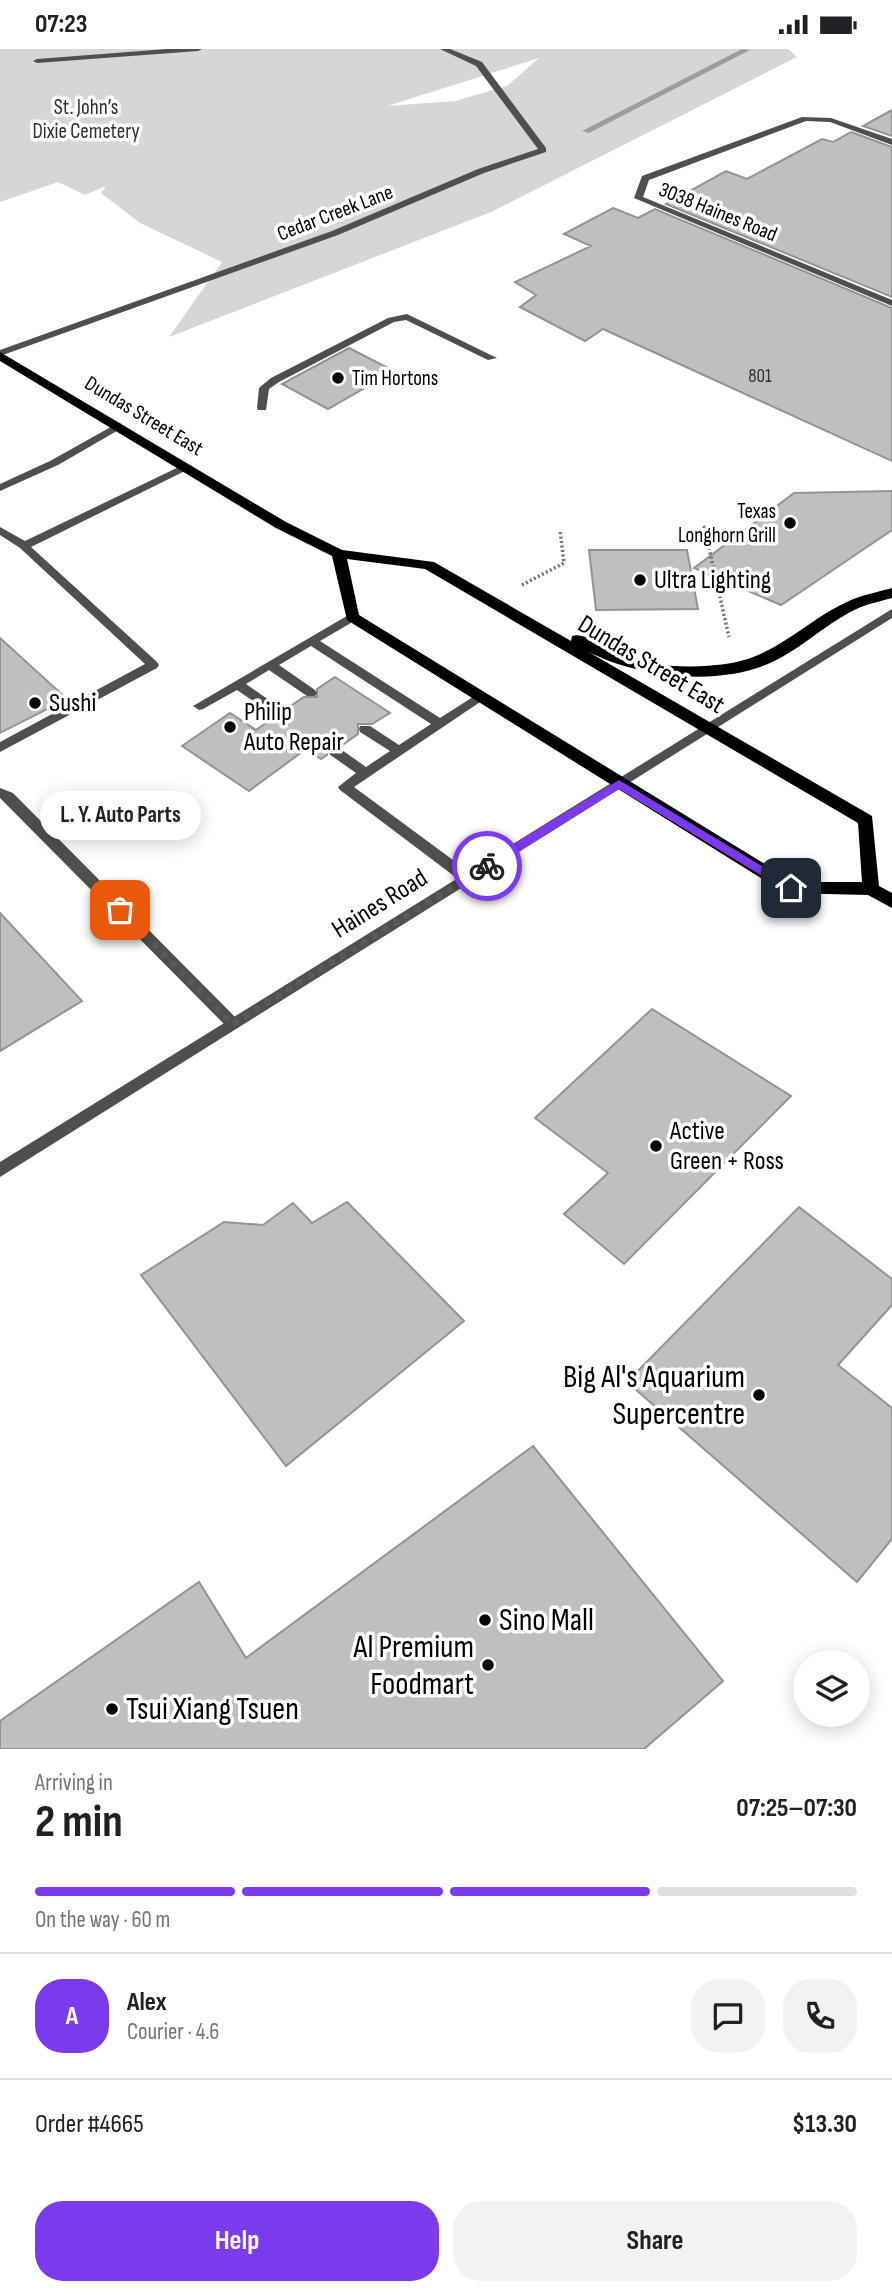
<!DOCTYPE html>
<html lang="en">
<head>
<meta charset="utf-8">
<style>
	:root { --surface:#fff; --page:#f2f2f2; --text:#202124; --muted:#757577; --line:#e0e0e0; --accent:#7c3aed }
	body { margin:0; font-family:"Sofia Sans Condensed",sans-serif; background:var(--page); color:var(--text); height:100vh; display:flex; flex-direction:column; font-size:26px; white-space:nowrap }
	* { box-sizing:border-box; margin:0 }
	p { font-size:23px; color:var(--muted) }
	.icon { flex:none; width:38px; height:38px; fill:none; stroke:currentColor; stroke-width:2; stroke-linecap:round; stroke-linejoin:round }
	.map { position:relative; height:1700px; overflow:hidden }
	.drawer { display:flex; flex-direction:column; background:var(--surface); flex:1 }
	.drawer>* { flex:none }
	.controls { position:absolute; left:793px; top:1601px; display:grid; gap:14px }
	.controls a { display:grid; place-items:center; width:77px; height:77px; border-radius:50%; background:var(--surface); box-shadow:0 4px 18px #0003; font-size:35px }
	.pin { position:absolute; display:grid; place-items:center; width:60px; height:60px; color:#fff; margin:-30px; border-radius:14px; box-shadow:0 4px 10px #0006 }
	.courier { position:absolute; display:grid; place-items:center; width:70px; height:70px; margin:-35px; border:5px solid #7c3aed; border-radius:50%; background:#fff; color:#222; box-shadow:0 2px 9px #0007 }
	.bubble { position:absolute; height:49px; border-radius:24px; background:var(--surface); box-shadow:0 4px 18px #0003; font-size:23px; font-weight:700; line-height:49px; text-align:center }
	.overview em { font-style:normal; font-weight:700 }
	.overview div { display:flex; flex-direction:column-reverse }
	.overview { display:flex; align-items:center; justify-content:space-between; height:119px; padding:0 35px }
	h1 { font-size:46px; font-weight:700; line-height:52px }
	.bar { display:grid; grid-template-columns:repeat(4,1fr); gap:10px 7px; align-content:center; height:84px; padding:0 35px }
	.bar i { height:9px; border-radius:5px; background:var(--line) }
	.bar .active { background:var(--accent) }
	.bar p { grid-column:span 4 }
	.line { display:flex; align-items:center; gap:18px; padding:0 35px; border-top:2px solid var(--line) }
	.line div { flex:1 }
	.round { display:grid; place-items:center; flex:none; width:74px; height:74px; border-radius:28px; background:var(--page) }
	.button { display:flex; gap:14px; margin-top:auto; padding:14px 35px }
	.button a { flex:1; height:80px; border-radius:28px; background:var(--accent); color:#fff; font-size:28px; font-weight:700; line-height:80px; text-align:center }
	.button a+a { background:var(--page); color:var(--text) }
	.status { display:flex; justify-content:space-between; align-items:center; height:49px; padding:0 35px; background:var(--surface); direction:ltr }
	.status svg { height:19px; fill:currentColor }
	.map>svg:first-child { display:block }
	.green { fill:#d6d6d6; fill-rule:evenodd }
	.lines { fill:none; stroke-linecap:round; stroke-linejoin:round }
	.stream { fill:#9d9d9d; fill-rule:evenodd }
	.building { fill:#bfbfbf; stroke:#939393; stroke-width:2 }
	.path { stroke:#717171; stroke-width:3.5; stroke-dasharray:2 2.5; stroke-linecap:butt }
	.service { fill:#4f4f4f; fill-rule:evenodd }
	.minor { fill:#4f4f4f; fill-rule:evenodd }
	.primary { fill:#000; fill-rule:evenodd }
	.route { fill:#7c3aed }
	.done { stroke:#595959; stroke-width:7; stroke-dasharray:0 12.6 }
	.poi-dot { fill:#000; stroke:#fff; stroke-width:2.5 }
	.labels { text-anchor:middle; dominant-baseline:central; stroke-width:7; stroke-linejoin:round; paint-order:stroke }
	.far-number-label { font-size:19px; fill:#303030 }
	.far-park-label { font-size:21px; fill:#2d2d2d; stroke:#fff }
	.far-street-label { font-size:21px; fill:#000; stroke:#fff }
	.far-poi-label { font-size:21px; fill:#000; stroke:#fff; text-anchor:start }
	.poi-label { font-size:26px; fill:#000; stroke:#fff; text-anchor:start }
	.street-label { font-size:26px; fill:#000; stroke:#fff }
	.near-poi-label { font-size:32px; fill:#000; stroke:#fff; text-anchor:end }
</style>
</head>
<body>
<div class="status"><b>07:23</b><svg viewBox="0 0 49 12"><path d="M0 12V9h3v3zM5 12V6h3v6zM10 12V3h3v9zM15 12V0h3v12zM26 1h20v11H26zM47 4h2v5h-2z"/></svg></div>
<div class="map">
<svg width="892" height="1700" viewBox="0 0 892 1700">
	<rect width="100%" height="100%" fill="#fff"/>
	<path class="green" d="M0 0H788L797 8 491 163 169 288 222 213 140 174 101 144 106 137 85 146 58 133 0 153ZM539 9 507 37 455 52 387 57Z"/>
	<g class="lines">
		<path class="stream" d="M742 0 750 1 589 84 582 82Z"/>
	</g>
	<path class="building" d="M892 61V87L863 77Z
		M851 83 892 98V248L666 155 726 122 747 130 822 90 833 93Z
		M613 159 638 169 655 160 892 259V412L603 280 585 292 520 258 536 246 515 233 591 197 564 185Z
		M349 299 394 322 328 360 282 335Z
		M892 442V481L781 556 694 519 794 444Z
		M589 501H687L698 560 596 561Z
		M0 589 67 650 0 684Z
		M335 628 390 664 372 675H358V685L341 697H327V706L321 710 306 700 249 742 182 697 230 664 256 681 273 669 283 670 287 665 286 660 304 648H317V640Z
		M0 864 82 952 0 1002Z
		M652 960 791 1047 624 1215 564 1165 608 1124 535 1069Z
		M347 1153 464 1272 286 1417 141 1226 224 1173 263 1176 293 1154 312 1174Z
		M799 1158 892 1230V1256L838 1316 892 1359V1490L857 1533 627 1333Z
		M533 1397 723 1632 644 1700H0V1672L199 1533 246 1609Z"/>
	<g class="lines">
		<path class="path" d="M704 477 729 588
			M522 536 564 514 560 481"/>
		<path class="service" d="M167 0H202L198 2 37 14 33 12 37 10Z
			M440 0H450L482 13 546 99V103L484 124 338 186 0 307V301L332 182 478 120 538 100 476 17Z
			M802 68 831 69 892 90V96L830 73 806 72 649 131 643 148 892 251V257L634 149 642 127Z
			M407 265 497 309 488 311 406 271 394 273 279 333 269 340 266 361H258L257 359 259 339 271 329 388 269Z
			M118 374 122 375V379L58 416 0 442V435L50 412Z
			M185 415 189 416V420L31 498 157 613 159 616 157 619 0 703V693L145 615 20 499 0 486V478L25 492Z
			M352 564 356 565V571L320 592 440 669 476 646H484L486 649 354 738 472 825 474 829 472 833H462L340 741 338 738 356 724 329 705 328 702 329 699H339L366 718 390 702 360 683 359 680 360 677H370L399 696 431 675 311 597 279 616 315 641 317 644 315 647H307L269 621 246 635 283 661 285 664 283 667H275L237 641 203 660 199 661 193 657Z
			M0 739 13 744 238 971 240 975 238 979H228L0 749Z"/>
		<path class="minor" d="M892 560V569L0 1128V1113Z"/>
		<path class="primary" d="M0 303 286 473 342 501 434 513 571 592 572 587C586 583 602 599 615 604 650 619 695 620 732 614 778 606 809 569 851 551 863 546 878 543 892 539V549C882 552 871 554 861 558 828 572 802 600 770 614 717 638 636 628 587 602L872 767 879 837 892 844V859L868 846 785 844 347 571 332 507 276 479 0 312ZM347 510 425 520 858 774 862 833H794L359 566Z"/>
	</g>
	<path class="route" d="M619 731 795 837V842H787L619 740 491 820H483V814Z"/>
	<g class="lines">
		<path class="done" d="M120 861 233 975 487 817"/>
	</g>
	<g class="poi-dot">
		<circle cx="338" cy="329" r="7"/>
		<circle cx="790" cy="474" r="7"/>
		<circle cx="640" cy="531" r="7"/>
		<circle cx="35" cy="654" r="7"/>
		<circle cx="230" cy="678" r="7"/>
		<circle cx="656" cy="1097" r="7"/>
		<circle cx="759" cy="1346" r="7"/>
		<circle cx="485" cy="1571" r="7"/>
		<circle cx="488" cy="1616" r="7"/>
		<circle cx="112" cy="1660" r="7"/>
	</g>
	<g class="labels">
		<g class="far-number-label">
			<text x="760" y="327">801</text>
		</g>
		<g class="far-park-label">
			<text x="86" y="58">St. John’s<tspan x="86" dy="24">Dixie Cemetery</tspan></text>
		</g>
		<g class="far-street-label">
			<text transform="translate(718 163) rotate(22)">3038 Haines Road</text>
			<text transform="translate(335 164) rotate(-21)">Cedar Creek Lane</text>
			<text transform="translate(144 367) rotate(31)">Dundas Street East</text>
		</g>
		<g class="far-poi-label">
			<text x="352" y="329">Tim Hortons</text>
			<text x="776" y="462" text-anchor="end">Texas<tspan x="776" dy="24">Longhorn Grill</tspan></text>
		</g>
		<g class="poi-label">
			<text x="654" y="531">Ultra Lighting</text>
			<text x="49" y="654">Sushi</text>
			<text x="244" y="663">Philip<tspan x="244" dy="30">Auto Repair</tspan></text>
			<text x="670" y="1082">Active<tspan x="670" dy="30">Green + Ross</tspan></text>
		</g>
		<g class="street-label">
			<text transform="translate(651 616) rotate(31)">Dundas Street East</text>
			<text transform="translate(380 855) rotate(-32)">Haines Road</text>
		</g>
		<g class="near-poi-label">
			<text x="745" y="1328">Big Al's Aquarium<tspan x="745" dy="37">Supercentre</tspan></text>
			<text x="499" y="1571" text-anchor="start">Sino Mall</text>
			<text x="474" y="1598">Al Premium<tspan x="474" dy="37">Foodmart</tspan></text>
			<text x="126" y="1660" text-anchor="start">Tsui Xiang Tsuen</text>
		</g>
	</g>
</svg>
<div class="controls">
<a><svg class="icon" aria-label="layers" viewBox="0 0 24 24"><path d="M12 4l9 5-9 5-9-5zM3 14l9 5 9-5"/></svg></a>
</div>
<div class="pin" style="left:120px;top:861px;background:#ea580c"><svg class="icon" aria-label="bag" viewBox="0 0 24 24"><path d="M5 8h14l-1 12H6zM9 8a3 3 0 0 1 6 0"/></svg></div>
<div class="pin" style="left:791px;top:839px;background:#1f2937"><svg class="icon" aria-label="home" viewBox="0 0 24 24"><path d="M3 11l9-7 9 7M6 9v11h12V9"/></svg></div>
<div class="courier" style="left:487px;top:817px"><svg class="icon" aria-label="bike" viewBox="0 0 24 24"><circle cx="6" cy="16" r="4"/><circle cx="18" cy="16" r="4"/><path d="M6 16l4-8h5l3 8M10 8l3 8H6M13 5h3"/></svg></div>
<div class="bubble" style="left:40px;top:742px;width:161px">L. Y. Auto Parts</div>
</div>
<section class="drawer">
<div class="overview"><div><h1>2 min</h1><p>Arriving in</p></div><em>07:25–07:30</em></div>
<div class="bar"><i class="active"></i><i class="active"></i><i class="active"></i><i></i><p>On the way · 60 m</p></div>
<div class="line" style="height:126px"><b class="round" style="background:var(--accent);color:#fff">A</b><div><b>Alex</b><p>Courier · 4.6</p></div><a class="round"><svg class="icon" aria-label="chat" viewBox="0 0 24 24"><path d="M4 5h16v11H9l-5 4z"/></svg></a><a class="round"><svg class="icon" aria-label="phone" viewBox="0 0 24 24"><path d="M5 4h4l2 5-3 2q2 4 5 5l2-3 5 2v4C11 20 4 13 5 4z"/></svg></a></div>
<div class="line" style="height:91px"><div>Order #4665</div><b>$13.30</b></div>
<div class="button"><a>Help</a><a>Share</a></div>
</section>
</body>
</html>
